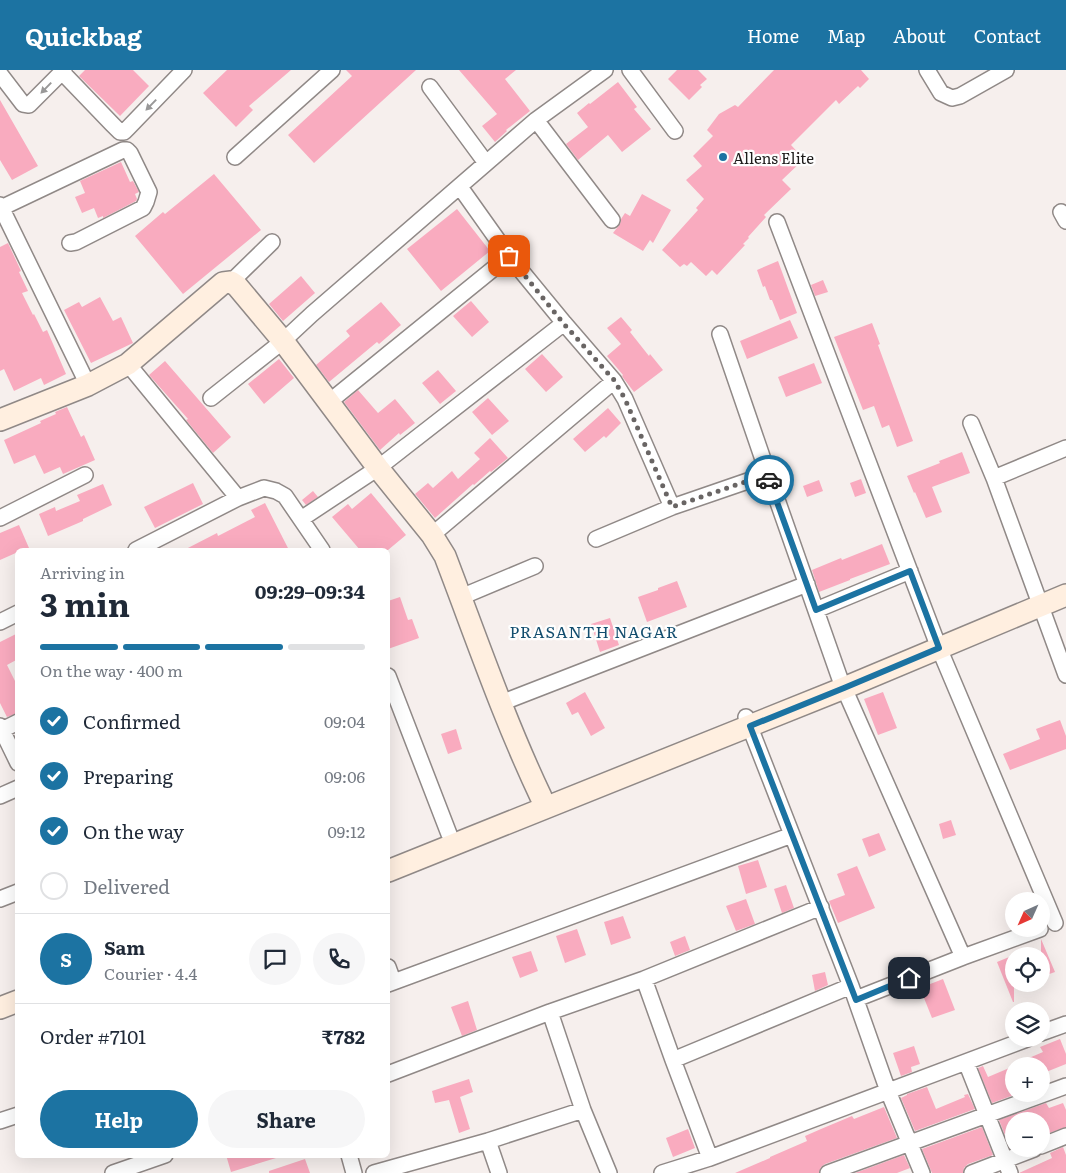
<!DOCTYPE html>
<html lang="en">
<head>
<meta charset="utf-8">
<style>
	:root { --surface:#fff; --page:#f6f6f7; --text:#1f2937; --muted:#747a83; --line:#e0e1e3; --accent:#1c73a2 }
	body { margin:0; font-family:Literata,serif; background:var(--page); color:var(--text); height:100vh; display:flex; flex-direction:column; font-size:19px; white-space:nowrap }
	* { box-sizing:border-box; margin:0 }
	p { font-size:16px; color:var(--muted) }
	.icon { flex:none; width:28px; height:28px; fill:none; stroke:currentColor; stroke-width:2; stroke-linecap:round; stroke-linejoin:round }
	.map { position:relative; flex:1; overflow:hidden }
	.side { position:absolute; left:15px; top:478px; width:375px; height:610px; display:flex; flex-direction:column; background:var(--surface); border-radius:8px; box-shadow:0 5px 20px #0002 }
	.side>* { flex:none }
	.needle { width:32px; rotate:225deg }
	.controls { position:absolute; left:1005px; top:822px; display:grid; gap:10px }
	.controls a { display:grid; place-items:center; width:45px; height:45px; border-radius:50%; background:var(--surface); box-shadow:0 5px 20px #0002; font-size:25px }
	.pin { position:absolute; display:grid; place-items:center; width:42px; height:42px; color:#fff; margin:-21px; border-radius:10px; box-shadow:0 2px 8px #0006 }
	.courier { position:absolute; display:grid; place-items:center; width:50px; height:50px; margin:-25px; border:4px solid #1c73a2; border-radius:50%; background:#fff; color:#222; box-shadow:0 1px 6px #0007 }
	.overview em { font-style:normal; font-weight:700 }
	.overview div { display:flex; flex-direction:column-reverse }
	.overview { display:flex; align-items:center; justify-content:space-between; height:85px; padding:0 25px }
	h1 { font-size:32px; font-weight:700; line-height:38px }
	.bar { display:grid; grid-template-columns:repeat(4,1fr); gap:8px 5px; align-content:center; height:60px; padding:0 25px }
	.bar i { height:6px; border-radius:4px; background:var(--line) }
	.bar .active { background:var(--accent) }
	.bar p { grid-column:span 4 }
	.line { display:flex; align-items:center; gap:12px; padding:0 25px; border-top:1px solid var(--line) }
	.line div { flex:1 }
	.round { display:grid; place-items:center; flex:none; width:52px; height:52px; border-radius:26px; background:var(--page) }
	ol { padding:0 25px; list-style:none }
	li { display:flex; align-items:center; gap:15px; height:55px }
	li p { margin-inline-start:auto }
	li .icon { padding:5px; border-radius:50%; background:var(--accent); color:#fff; stroke-width:4 }
	li:last-child { color:var(--muted) }
	li i { width:28px; height:28px; border:2px solid var(--line); border-radius:50% }
	.action { display:flex; gap:10px; margin-top:auto; padding:10px 25px }
	.action a { flex:1; height:58px; border-radius:30px; background:var(--accent); color:#fff; font-size:20px; font-weight:700; line-height:58px; text-align:center }
	.action a+a { background:var(--page); color:var(--text) }
	header { display:flex; align-items:center; gap:30px; box-sizing:border-box; height:70px; padding:0 25px; background:var(--accent); color:#fff }
	header strong { font-size:24px }
	nav { display:flex; gap:28px; margin-inline-start:auto; font-size:18px }
	.map>svg:first-child { display:block }
	.building { fill:#f9abbf }
	.lines { fill:none; stroke-linecap:round; stroke-linejoin:round }
	.street-casing { stroke:#908987; stroke-width:18 }
	.secondary-casing { stroke:#908987; stroke-width:24 }
	.street { stroke:#fff; stroke-width:15 }
	.secondary { stroke:#ffefe0; stroke-width:21 }
	.oneway { fill:#999898 }
	.done { stroke:#696564; stroke-width:5; stroke-dasharray:0 9 }
	.route { stroke:#1c73a2; stroke-width:6 }
	.poi-dot { fill:#1c73a2; stroke:#fefefe; stroke-width:2 }
	.labels { text-anchor:middle; dominant-baseline:central; stroke-width:4.5; stroke-linejoin:round; paint-order:stroke }
	.poi-label { font-size:15px; fill:#1d1b1a; stroke:#fefefe; text-anchor:start }
	.neighbourhood-label { font-size:16px; letter-spacing:1px; fill:#124d6e; stroke:#fefefe }
</style>
</head>
<body>
<header>
<strong>Quickbag</strong>
<nav><a>Home</a><a>Map</a><a>About</a><a>Contact</a></nav>
</header>
<div class="map">
<svg width="1066" height="1103" viewBox="0 0 1066 1103">
	<rect width="100%" height="100%" fill="#f6efed"/>
	<path class="building" d="M85 0H133L149 16 120 46 79 6Z
		M227 0H291L249 36 253 40 236 57 203 23Z
		M346 0H416L314 93 288 65 352 6Z
		M459 0H516L505 9 530 41 506 60 507 61 495 72 482 56 497 44Z
		M677 0H698L707 9 700 15 702 17 689 30 668 9Z
		M774 0H861L869 9 860 18 858 16 839 34 836 30 791 75 804 89 782 110 791 119 764 145 766 147 748 167 749 168 743 174 745 175 717 205 712 200 706 206 691 192 687 196 684 194 680 197 662 180 698 140 696 138 704 129 686 110 702 96 693 86 713 66 707 60 719 44 735 35 738 37Z
		M618 12 637 37 634 39 651 59 622 82 608 65 578 90 566 74 588 57 577 43 589 33 590 34Z
		M0 30 38 96 12 110 0 90Z
		M121 92 130 112 133 111 139 122 135 124 137 129 136 131 103 148V146L98 148 94 138 82 143 75 127 85 123 80 111Z
		M214 104 261 160 183 224 135 166 163 142 165 144Z
		M642 124 671 140 653 173 650 170 643 181 613 163 620 154 621 149 625 143 630 146Z
		M457 139 490 181 441 221 407 179Z
		M8 173 21 201 19 202 28 221 22 223 33 245 34 244 43 262 47 260 66 304 44 315 41 308 14 321 4 299 0 301V177Z
		M778 191 797 243 780 250 772 230H770L765 216 763 217 757 200Z
		M301 206 315 223 283 251 269 234Z
		M823 210 828 222 815 226 811 215Z
		M100 227 113 251 121 247 133 273 91 293 64 240 79 232 82 237Z
		M471 231 489 252 472 267 453 246Z
		M381 232 401 255 379 274 377 272 329 312 316 295 350 266 346 261Z
		M621 247 632 260 630 262 649 286 650 284 663 300 634 322 624 309 622 306 623 305 607 286 621 274 607 258Z
		M790 250 798 268 747 289 740 271Z
		M872 253 880 274 878 275 913 371 897 377 889 355 882 358 874 336 863 340 834 267Z
		M542 284 563 307 546 322 525 299Z
		M279 289 294 308 264 334 248 314Z
		M165 291 231 367 213 383 186 350 188 349 149 305Z
		M814 293 822 313 786 327 778 307Z
		M438 300 456 321 440 334 422 313Z
		M358 320 378 343 395 329 415 353 400 365 399 363 380 380 344 332Z
		M488 328 509 351 492 365 472 342Z
		M67 337 81 367 84 365 95 390 63 404 60 397 44 404 35 385 14 394 4 370 41 353 40 351 56 344 55 342Z
		M608 338 621 353 606 368 604 366 585 382 573 369Z
		M490 368 508 388 491 402 490 401 474 415 473 414 435 448 415 424 428 413 433 418 452 401 458 409 480 389 474 383Z
		M962 382 970 403 932 417 942 442 926 448 915 422 914 423 907 406 940 393 939 391Z
		M861 409 866 423 855 427 850 413Z
		M819 410 823 421 807 427 803 416Z
		M193 413 203 434 155 458 144 437Z
		M103 414 112 435 83 449V451L48 466 39 444 55 437 56 441 80 431 77 425Z
		M313 421 318 427 306 435 302 430Z
		M371 423 406 465 388 480H360L332 447 348 434 352 439Z
		M265 433 289 480H184L217 463 218 466 255 447 251 440Z
		M19 455 29 478 18 480V482L0 490V463Z
		M882 474 890 494 850 509V510L819 522 812 500 841 488 842 490Z
		M677 511 687 537 647 552 638 527 658 520V518Z
		M400 527 408 550 412 549 419 568 388 579V531Z
		M610 548 619 575 600 582 591 554Z
		M18 563V589L7 595 18 617V643L7 647 0 633V572Z
		M585 622 605 658 591 666 578 642 572 645 566 633Z
		M883 622 897 658 878 665 864 629Z
		M1060 650 1066 666V679L1010 700 1003 684 1040 669 1036 659Z
		M456 659 462 679 448 684 441 664Z
		M951 750 956 765 943 769 939 754Z
		M879 763 886 780 869 787 862 769Z
		M758 790 767 817 746 824 738 796Z
		M857 796 875 838 838 853 829 831 845 825 837 804Z
		M786 815 794 838 782 843 774 819Z
		M746 829 755 854 736 861 726 836Z
		M623 846 631 868 611 875 604 852Z
		M577 859 586 885 565 893 556 866Z
		M685 866 690 880 675 886 670 872Z
		M1041 869 1055 902 1041 907Z
		M531 881 538 901 520 908 512 887Z
		M1014 885V932H1013L997 892Z
		M825 902 828 915 815 921 812 905Z
		M943 909 955 940 932 948 920 918Z
		M468 931 477 960 462 966 451 937Z
		M1060 969 1066 984V994L1041 1004V996H1010L1043 982 1040 977Z
		M914 976 920 994 911 997 912 1002 901 1006 893 983Z
		M983 996 988 1007 1014 996V1025L992 1033 978 998Z
		M469 1009 473 1022 460 1027 470 1059 459 1063 449 1030 435 1033 432 1021Z
		M927 1017 936 1039 965 1027 964 1025 968 1024 975 1039 915 1061 901 1028 907 1025V1024Z
		M1046 1033 1049 1038 1063 1033 1066 1040V1057L1041 1066V1051H1014V1077L1010 1078 999 1050Z
		M884 1037 897 1068 825 1094 821 1097 819 1103H735L770 1088V1087L807 1071 805 1066 821 1059 852 1046 854 1049Z
		M982 1057 993 1085 968 1094 964 1098 963 1103H932L922 1079Z
		M688 1059 695 1078 673 1087 666 1068Z
		M1063 1077 1066 1085V1103H1019L1052 1088 1050 1083Z
		M226 1085H276V1088L231 1102Z
		M904 1085 910 1098 897 1103H855Z
		M305 1089 310 1103H269V1101Z"/>
	<g class="lines">
		<g class="street-casing">
			<path id="street" d="M630 0 675 61
				M927 0 941 23 952 28 960 26 1006 0
				M62 2 112 54 120 62H124L128 58 184 0
				M0 4 23 34 29 35 64 0
				M430 17 486 93
				M536 50 612 150
				M235 87 332 0
				M460 117 509 186 564 253 614 311 625 329 672 437
				M0 135 88 315
				M1 138 123 80H127L130 83 149 122 146 132 143 138 76 172 70 173
				M1061 142 1066 151
				M777 152 939 578 1055 853
				M231 212 272 172
				M720 264 768 404 840 609
				M128 294 238 428
				M211 328 283 271 312 244 536 50 605 0
				M329 332 509 186
				M971 353 994 408 1066 605
				M994 408 1066 378
				M0 448 85 405
				M301 449 378 398 564 253
				M432 465 614 311
				M596 469 672 437 768 404
				M136 480 238 428 264 418 276 421 285 426 322 480
				M461 527 535 496
				M816 540 910 501
				M0 552 18 543
				M388 606 449 764
				M844 618 963 887
				M501 633 807 514
				M746 647 851 916 888 1021 922 1103
				M0 656 18 693
				M2 660 18 652
				M0 726 18 718
				M0 829 18 822
				M388 897 393 911
				M644 909 673 990 710 1088
				M388 914 792 765
				M856 929 963 887 1040 859
				M550 942 583 1040 609 1103
				M1041 963 1066 954
				M673 990 851 916
				M966 992 1010 1103
				M388 1004 550 942 644 909 821 837
				M0 1051 18 1045
				M488 1071 499 1103
				M1041 1076 1066 1066
				M349 1085 354 1103
				M113 1103 165 1085
				M374 1103 488 1071 583 1040
				M662 1103 710 1088 1027 969
				M828 1103 1066 1016
				M972 1103 1034 1079"/>
		</g>
		<g class="secondary-casing">
			<path id="secondary" d="M0 350 88 315 128 294 223 213 231 212 237 216 283 271 378 398 432 465 445 486C476 567 504 649 541 727
				M388 801 844 618 1066 525
				M0 938 18 931"/>
		</g>
		<use href="#street" class="street"/>
		<use href="#secondary" class="secondary"/>
	</g>
	<defs><path id="oneway-solid" d="M-6-.8H1V-3.2L6.5 0L1 3.2V.8H-6Z" transform="scale(1.25)"/></defs>
	<g class="oneway">
		<use href="#oneway-solid" transform="translate(46 18) rotate(134)"/>
		<use href="#oneway-solid" transform="translate(151 35) rotate(134)"/>
	</g>
	<g class="lines">
		<path class="done" d="M509 186 564 254 614 310 625 329 672 437 768 404 769 410"/>
		<path class="route" d="M769 410 816 540 910 501 939 578 844 618 750 656 856 930 909 908"/>
	</g>
	<circle class="poi-dot" cx="723" cy="87" r="5"/>
	<g class="labels">
		<g class="poi-label">
			<text x="733" y="87">Allens Elite</text>
		</g>
		<g class="neighbourhood-label">
			<text x="594" y="561">PRASANTH NAGAR</text>
		</g>
	</g>
</svg>
<div class="controls">
<a><svg class="needle" viewBox="-14 -14 28 28"><path d="M0-13l5 13h-10z" fill="#e53935"/><path d="M0 13l5-13h-10z" fill="#747a83"/></svg></a>
<a><svg class="icon" aria-label="locate" viewBox="0 0 24 24"><circle cx="12" cy="12" r="6"/><path d="M12 2v4M12 18v4M2 12h4M18 12h4"/></svg></a>
<a><svg class="icon" aria-label="layers" viewBox="0 0 24 24"><path d="M12 4l9 5-9 5-9-5zM3 14l9 5 9-5"/></svg></a>
<a>+</a>
<a>−</a>
</div>
<div class="pin" style="left:509px;top:186px;background:#ea580c"><svg class="icon" aria-label="bag" viewBox="0 0 24 24"><path d="M5 8h14l-1 12H6zM9 8a3 3 0 0 1 6 0"/></svg></div>
<div class="pin" style="left:909px;top:908px;background:#1f2937"><svg class="icon" aria-label="home" viewBox="0 0 24 24"><path d="M3 11l9-7 9 7M6 9v11h12V9"/></svg></div>
<div class="courier" style="left:769px;top:410px"><svg class="icon" aria-label="car" viewBox="0 0 24 24"><path d="M5 17H2v-5l4-1 3-4h7l3 4 3 1v5h-3M9 17h6M6 11h13"/><circle cx="7" cy="17" r="2"/><circle cx="17" cy="17" r="2"/></svg></div>
<section class="side">
<div class="overview"><div><h1>3 min</h1><p>Arriving in</p></div><em>09:29–09:34</em></div>
<div class="bar"><i class="active"></i><i class="active"></i><i class="active"></i><i></i><p>On the way · 400 m</p></div>
<ol>
<li><svg class="icon" aria-label="check" viewBox="0 0 24 24"><path d="M5 12l5 5 9-10"/></svg>Confirmed<p>09:04</p></li>
<li><svg class="icon" aria-label="check" viewBox="0 0 24 24"><path d="M5 12l5 5 9-10"/></svg>Preparing<p>09:06</p></li>
<li><svg class="icon" aria-label="check" viewBox="0 0 24 24"><path d="M5 12l5 5 9-10"/></svg>On the way<p>09:12</p></li>
<li><i></i>Delivered</li>
</ol>
<div class="line" style="height:90px"><b class="round" style="background:var(--accent);color:#fff">S</b><div><b>Sam</b><p>Courier · 4.4</p></div><a class="round"><svg class="icon" aria-label="chat" viewBox="0 0 24 24"><path d="M4 5h16v11H9l-5 4z"/></svg></a><a class="round"><svg class="icon" aria-label="phone" viewBox="0 0 24 24"><path d="M5 4h4l2 5-3 2q2 4 5 5l2-3 5 2v4C11 20 4 13 5 4z"/></svg></a></div>
<div class="line" style="height:65px"><div>Order #7101</div><b>₹782</b></div>
<div class="action"><a>Help</a><a>Share</a></div>
</section>
</div>
</body>
</html>
